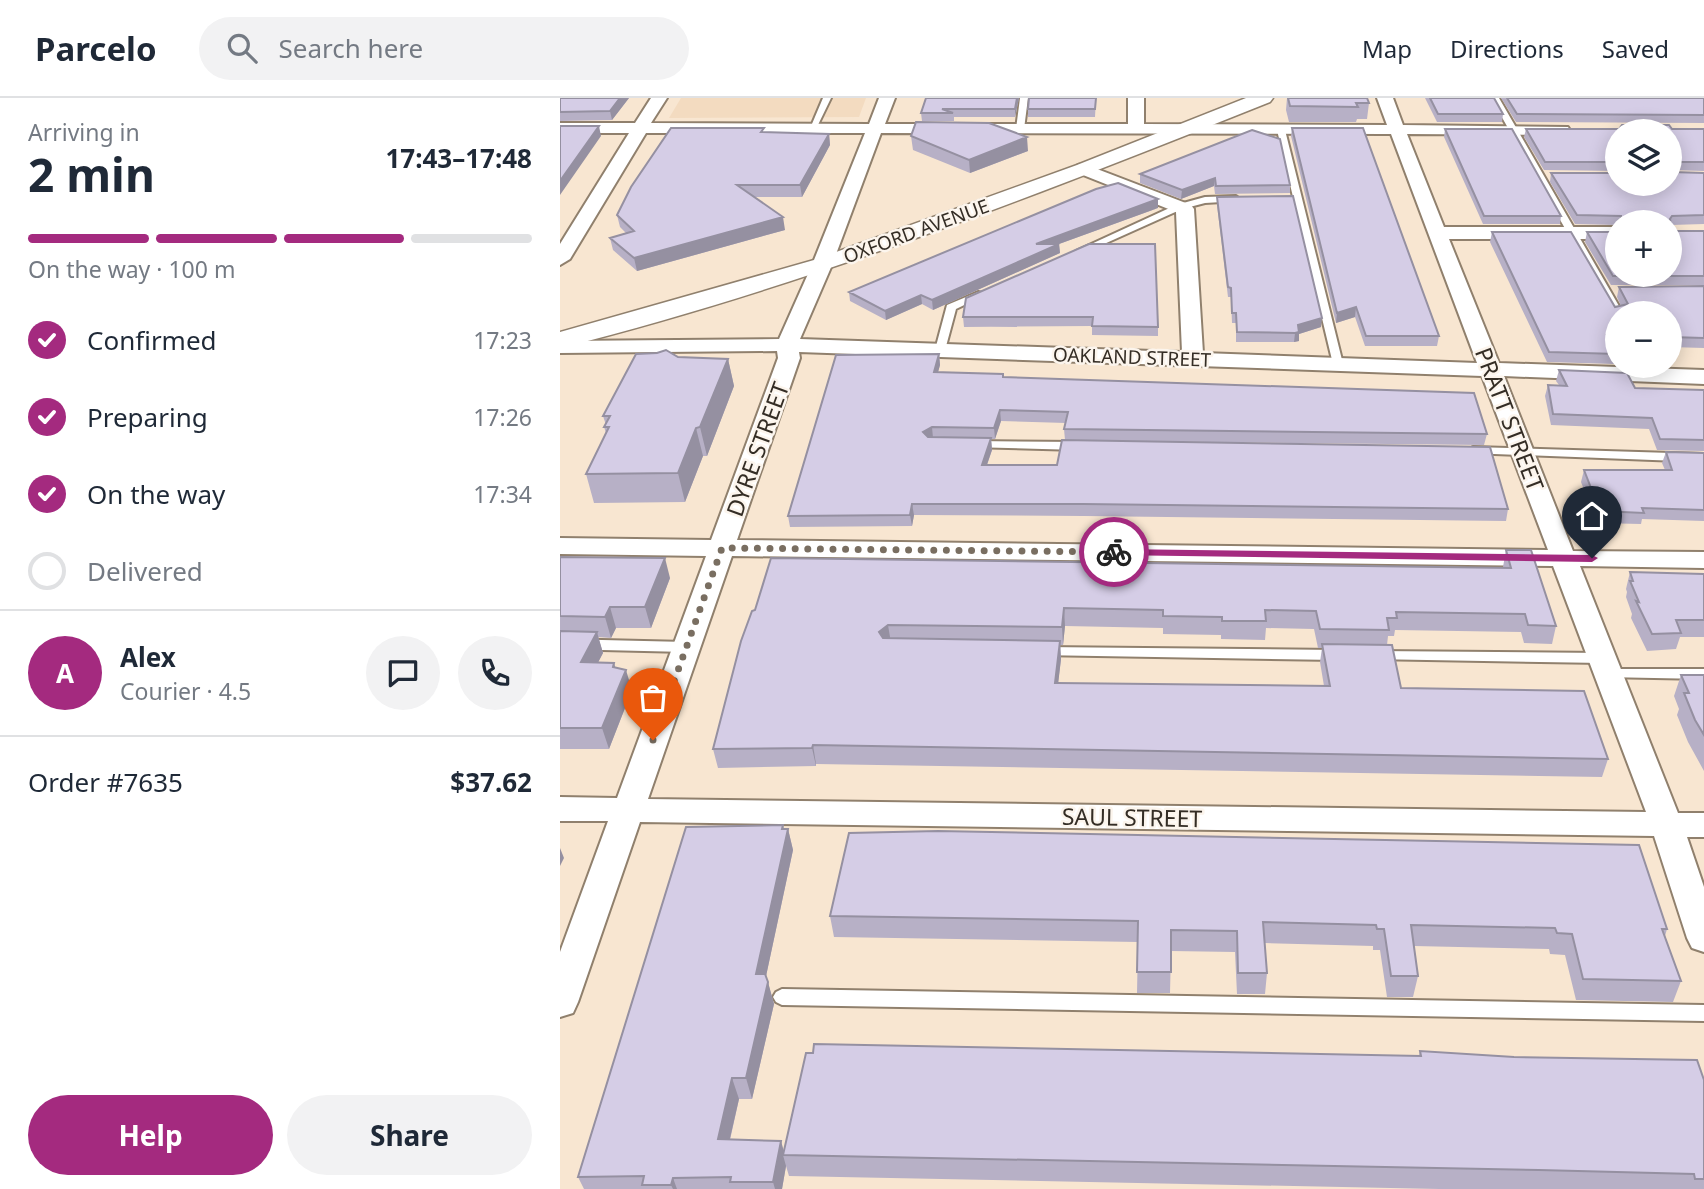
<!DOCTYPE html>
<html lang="en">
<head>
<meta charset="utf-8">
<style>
	:root { --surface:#fff; --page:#f2f2f3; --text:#1f2937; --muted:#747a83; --line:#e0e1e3; --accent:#a42a7f }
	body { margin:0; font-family:"Noto Sans",sans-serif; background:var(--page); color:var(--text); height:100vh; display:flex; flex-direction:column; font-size:26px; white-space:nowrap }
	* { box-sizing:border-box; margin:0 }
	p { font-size:23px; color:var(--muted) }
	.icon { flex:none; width:38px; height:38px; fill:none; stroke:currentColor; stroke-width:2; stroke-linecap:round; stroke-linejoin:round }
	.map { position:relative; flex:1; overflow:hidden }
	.details { display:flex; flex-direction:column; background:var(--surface); width:560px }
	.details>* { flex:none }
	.controls { position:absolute; left:1045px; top:21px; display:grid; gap:14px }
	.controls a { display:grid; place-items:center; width:77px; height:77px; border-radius:50%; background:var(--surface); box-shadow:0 4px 18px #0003; font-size:35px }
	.pin { position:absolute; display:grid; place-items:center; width:60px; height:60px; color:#fff; margin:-72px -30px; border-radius:50% 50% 50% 0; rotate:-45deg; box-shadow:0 0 7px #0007 }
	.pin .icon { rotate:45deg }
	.courier { position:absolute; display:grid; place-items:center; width:70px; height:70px; margin:-35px; border:5px solid #a42a7f; border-radius:50%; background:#fff; color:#222; box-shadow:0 2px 9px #0007 }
	.overview em { font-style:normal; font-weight:700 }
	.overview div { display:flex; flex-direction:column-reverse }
	.overview { display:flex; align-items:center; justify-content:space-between; height:119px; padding:0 28px }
	h1 { font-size:46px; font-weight:700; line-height:52px }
	.bar { display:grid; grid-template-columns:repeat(4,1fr); gap:10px 7px; align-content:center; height:84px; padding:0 28px }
	.bar i { height:9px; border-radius:5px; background:var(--line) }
	.bar .active { background:var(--accent) }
	.bar p { grid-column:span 4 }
	.line { display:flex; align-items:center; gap:18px; padding:0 28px; border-top:2px solid var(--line) }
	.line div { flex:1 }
	.round { display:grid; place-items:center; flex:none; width:74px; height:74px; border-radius:37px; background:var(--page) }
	ol { padding:0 28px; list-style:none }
	li { display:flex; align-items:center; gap:21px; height:77px }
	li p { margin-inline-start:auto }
	li .icon { padding:7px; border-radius:50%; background:var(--accent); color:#fff; stroke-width:4 }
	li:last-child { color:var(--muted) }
	li i { width:38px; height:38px; border:4px solid var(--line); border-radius:50% }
	.primary-button { display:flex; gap:14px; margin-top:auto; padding:14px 28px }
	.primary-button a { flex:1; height:80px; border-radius:42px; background:var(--accent); color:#fff; font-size:28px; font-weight:700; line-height:80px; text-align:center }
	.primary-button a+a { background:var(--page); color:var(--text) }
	header { display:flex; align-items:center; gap:42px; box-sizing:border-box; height:98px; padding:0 35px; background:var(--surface); border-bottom:2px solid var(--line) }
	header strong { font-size:33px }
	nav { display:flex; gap:38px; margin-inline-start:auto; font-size:24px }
	.search { width:490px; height:63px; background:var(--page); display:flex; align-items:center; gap:18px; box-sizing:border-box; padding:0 24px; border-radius:38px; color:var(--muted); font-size:26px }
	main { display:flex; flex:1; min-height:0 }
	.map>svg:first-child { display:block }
	.built { fill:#f3dbc0 }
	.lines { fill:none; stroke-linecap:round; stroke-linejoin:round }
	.service-casing { stroke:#90806d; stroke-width:4 }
	.minor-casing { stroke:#90806d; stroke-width:4 }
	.tertiary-casing { stroke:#90806d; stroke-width:3 }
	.service { fill:#fff; fill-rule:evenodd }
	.minor { fill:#fff; fill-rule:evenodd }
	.tertiary { fill:#fff; fill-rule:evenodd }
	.wall { fill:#b7b0c6; fill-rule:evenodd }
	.shaded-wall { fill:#9590a1 }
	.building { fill:#d5cde6; stroke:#9590a1; stroke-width:2 }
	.route { fill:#a42a7f }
	.done { stroke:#796e61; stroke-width:7; stroke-dasharray:0 12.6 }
	.labels { text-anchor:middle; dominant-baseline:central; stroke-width:5; stroke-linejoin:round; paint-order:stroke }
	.far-street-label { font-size:19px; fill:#342d25; stroke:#fcf5ed }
	.street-label { font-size:23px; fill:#342d25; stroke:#fcf5ed }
</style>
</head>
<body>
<header>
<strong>Parcelo</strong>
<div class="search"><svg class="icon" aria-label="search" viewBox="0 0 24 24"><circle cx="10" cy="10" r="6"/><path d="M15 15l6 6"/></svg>Search here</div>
<nav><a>Map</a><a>Directions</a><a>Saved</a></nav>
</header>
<main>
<section class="details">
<div class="overview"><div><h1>2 min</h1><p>Arriving in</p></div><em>17:43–17:48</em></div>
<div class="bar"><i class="active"></i><i class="active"></i><i class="active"></i><i></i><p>On the way · 100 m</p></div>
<ol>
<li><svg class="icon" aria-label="check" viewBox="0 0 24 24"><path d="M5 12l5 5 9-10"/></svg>Confirmed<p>17:23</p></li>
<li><svg class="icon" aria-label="check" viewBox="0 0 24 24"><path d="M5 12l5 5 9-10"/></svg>Preparing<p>17:26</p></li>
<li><svg class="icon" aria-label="check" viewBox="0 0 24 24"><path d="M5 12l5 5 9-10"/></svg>On the way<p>17:34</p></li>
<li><i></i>Delivered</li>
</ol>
<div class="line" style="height:126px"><b class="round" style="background:var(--accent);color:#fff">A</b><div><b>Alex</b><p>Courier · 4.5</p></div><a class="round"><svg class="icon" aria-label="chat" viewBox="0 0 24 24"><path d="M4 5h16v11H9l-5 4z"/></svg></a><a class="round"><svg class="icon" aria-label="phone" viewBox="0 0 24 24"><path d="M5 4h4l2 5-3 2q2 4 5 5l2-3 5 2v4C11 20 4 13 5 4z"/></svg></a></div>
<div class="line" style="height:91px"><div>Order #7635</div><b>$37.62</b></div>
<div class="primary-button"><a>Help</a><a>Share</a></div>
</section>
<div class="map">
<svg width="1144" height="1091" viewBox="0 0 1144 1091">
	<rect width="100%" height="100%" fill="#f8e6d1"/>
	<path class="built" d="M121 0H306L299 19 109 20Z"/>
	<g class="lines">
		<g class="service-casing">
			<path id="service" d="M263 0H271L256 31 249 33Z
				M460 0H468L464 31 460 33 456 31Z
				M931 0H939L1063 215H1057V218L1053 215Z
				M721 30 725 32 783 266 778 269 773 266 717 32Z
				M676 98 680 101 679 103 645 105 622 111 524 155 516 153 616 107 645 99Z
				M418 194 427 196 396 211 385 252 380 255 376 254 375 252 387 207Z
				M413 343 518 344 524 348 518 352 409 349 407 347Z
				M913 349 1144 356V364L909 355 907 353Z
				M0 541 126 544 133 549 126 554 0 551Z
				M483 549 777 552 784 557 777 562 478 557 476 554 478 551Z
				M815 553 1043 555 1050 560 1043 565 810 561 808 558Z
				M1049 571H1144V581L1044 579 1042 576Z
				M222 891 1144 907V923L222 907 216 904 213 899 216 894Z"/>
		</g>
		<g class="minor-casing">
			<path id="minor" d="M91 0H107L91 25 309 26 319 0H335L325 26H568V0H584V26L827 27 817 0H833L843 27 1008 29 1010 32 1008 35 1002 37 847 36 884 129H1057V141H889L939 265 1144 272V286L944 278 1013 453 1144 454V470L1020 468 1118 715H1144V739H1127L1144 789V854L1132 850 1127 840 1094 738 80 724 18 904 13 915 0 919V854L48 723H0V699L57 700 146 458 0 456V440L151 442 218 260 217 253 0 255V243L219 241 252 167 305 35H86L10 161 0 167V146L69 35H0V25H75ZM321 35 831 36 917 265 643 255 634 111 631 107 524 66 518 67 516 71 518 75 616 114 622 254 240 241 272 167ZM239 254 922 278 988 452 177 442 240 260ZM172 458 993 468 1086 714 88 701Z"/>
		</g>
		<g class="tertiary-casing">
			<path id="tertiary" d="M686 0H713L710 4C477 97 244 189 0 250V234L254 162 517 67Z"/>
		</g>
		<use href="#service" class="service"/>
		<use href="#minor" class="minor"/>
		<use href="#tertiary" class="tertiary"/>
	</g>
	<path class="wall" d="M0 0H69L52 22 0 23Z
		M366 0H459L455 19H394V23H362L361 15Z
		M536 0 535 19H468V11Z
		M727 0H807L809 5 807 21H797L796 24H729L726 12Z
		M865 0H934L943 16 942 24H877Z
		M941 0H1144V25L956 24Z
		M732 30 879 238 877 248H805L795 219 776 225 731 38Z
		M885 31 1001 118 1000 126H923L884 39Z
		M966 31H1144V73L1111 72 1112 74 1144 75V126L1111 127 1112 133H1144V187H1051L1025 144 1027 134 1057 177 1110 124H1057V127L1015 126 990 84 991 75 1110 86 1057 33V73L984 72 964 39Z
		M205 34 269 36 270 47 242 99H194L225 132 77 173 53 152 50 140 66 135 60 129 57 117Z
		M351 38 468 53 410 75 353 52Z
		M580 76 730 87V95L655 96 654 88 621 101 580 85Z
		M657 99 761 229 739 236V243L734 244H676V225H672L671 199H668L657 107Z
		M598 110 499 146 500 155 373 212 362 206 326 222 290 203 289 194Z
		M932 134 1055 209 1061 208 1057 199 1059 189 1144 188V250L1110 249V215H1057V248H1052L1057 256 1054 266 987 264 930 144Z
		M406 200 598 229V238L532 237V228L404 229 403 219Z
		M379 256 380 267 378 274 443 279 927 336 924 347 562 343 948 411 946 423 524 418 354 417 352 428 230 429 228 418ZM441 323 506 325 504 331 505 342 497 367H427L432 352 431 341H435Z
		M118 259 168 261 174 288 147 358H143L125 404 34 405 26 376 46 335 44 329 46 327 43 318Z
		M999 272 1075 290 1144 292V353L1097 352 1089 331 991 327 985 298 988 287H999L996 283Z
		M1106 354 1144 355V423L1082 421 1081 426 1037 425 1021 384 1024 372H1105L1102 365Z
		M946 452 996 528 992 546 964 545 961 534 835 532 834 538H828L827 547 841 590 1048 661 1042 679 256 666V668L158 670 153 651 192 513 943 469ZM505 528 603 530V536L661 537V541L705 542 706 530 754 531 758 550H762L760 564 764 588 498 585 501 561 500 547H503Z
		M0 459 110 480 91 530H56L51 540 38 539 43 555 38 564 55 569 72 592 49 651H0Z
		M1070 474 1144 476V539H1120L1116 551 1087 553 1071 520 1072 516 1066 499 1067 494 1066 491Z
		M1121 577H1144V673L1128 644 1117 617 1119 611 1114 598Z
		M224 731H228L233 752 206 878 214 906 192 1001H179L170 1042 224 1053 859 958 860 953 1144 982V1091H879L229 1078 226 1068 222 1091H24L18 1079Z
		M270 818 1107 831 1105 838 1121 883 1113 904 1016 902 1005 857 990 856 989 851 854 848 858 878 853 899H827L820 852H813V848L705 845 707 875 705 896H677L675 854 611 853 610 895H577L578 844 274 839Z"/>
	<path class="shaded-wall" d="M60 0H69L52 22 50 13Z
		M457 0H459L455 19V11Z
		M39 28 41 38 0 97V83Z
		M269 36 270 47 242 99 240 87Z
		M467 39 468 53 410 75 409 62Z
		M655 80 654 88 621 101 622 92Z
		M598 101V110L499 146 500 155 373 212 372 202 476 146Z
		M223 119 225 132 77 173 74 160Z
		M361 197 362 206 326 222 325 213Z
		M796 209 795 219 776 225 777 215Z
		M762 220 761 229 739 236V243L734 244 735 235 738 227Z
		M379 256 380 267 375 285 374 274Z
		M168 261 174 288 147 358 140 329Z
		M440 312 441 323 435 341 434 330Z
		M372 329 373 340 364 346 363 334Z
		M136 330 143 358 125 404 118 375Z
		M431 340 432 352 423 378 422 367Z
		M352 406 354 417 352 428 350 417Z
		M105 460 110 480 91 530 85 509Z
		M50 509 56 530 51 540 45 519Z
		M504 510 505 528 503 547 502 529Z
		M328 527 331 545 321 553 319 534Z
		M37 534 43 555 28 584 21 564Z
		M500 543 501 561 496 604 495 585Z
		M54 565 60 585 66 572 72 592 49 651 42 630Z
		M253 647 256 666V668L252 650Z
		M223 727 226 741 228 731 233 752 202 897 196 876Z
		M0 750 4 760 0 768Z
		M208 884 214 906 192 1001 186 980Z
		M172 980 179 1001 165 1062 158 1041Z
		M221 1043 225 1057H223L226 1068 222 1091H215L213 1084Z
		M113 1080 117 1091H113L111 1087Z"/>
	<path class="building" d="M0 0H60L50 13 0 14Z
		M366 0H457L455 11H382L393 15H361Z
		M469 0H536L535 11H468Z
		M728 0H807L809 5H796L798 9 730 8Z
		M870 0H934L943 16H878Z
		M947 0H1144V17L957 16Z
		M356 24 429 25 467 39 409 62 351 38Z
		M1062 27H1109L1112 31H1144V64H1112L1110 71 1112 74 1144 75V117L1112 118 1110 121 1112 133H1144V178H1053L1027 134H1057V177H1110V124H1061V118L1017 117 991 75H1057V86H1110V33H1057V64H985L966 31H1059Z
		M0 28H39L0 83Z
		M111 30H204L201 34 269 36 240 87H177L223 119 74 160 50 140 74 133 57 117 71 89Z
		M732 30H803L879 238H806L796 209 777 215Z
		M885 31H952L1001 118H924Z
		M692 32 720 41 730 87 656 88 655 80 622 92 580 76Z
		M558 85 598 101 476 146H499L372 202 361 197 325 213 289 194 536 91Z
		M733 98 762 220 738 227 739 234 735 235 677 234 676 215H672L671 190 668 189 657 99Z
		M932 134H1011L1055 209 1068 206 1059 189 1144 188V240L1110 239V215H1057V237H1047L1057 256 989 254Z
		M529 146H595L598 229 532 228 533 219H403L406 200Z
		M106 252 118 259 168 261 140 329 136 330 118 375 26 376 49 329H44L50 318H43L76 256 97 255Z
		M379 256 374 274 443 276V279L914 295 927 336 504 331 508 314 440 312 434 330 372 329 363 334 368 339 431 340 422 367H497L502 342 930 349 948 411 523 406H352L350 417 228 418 276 257Z
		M999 272 1067 275 1075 290 1144 292V342L1100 341 1092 320 993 316 988 287 1007 288Z
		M1106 354 1144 355V412L1082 410 1084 415 1040 413 1024 372H1112Z
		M946 452H971L996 528 968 527 965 516 836 514 837 520H827L829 532 760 531 756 513 705 512 706 523H662V519L603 518V512L504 510 502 529 328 527 319 534 323 540 500 543 495 585H497L770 588 762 546 832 547 841 590 1024 593 1048 661 253 647 252 650 153 651 181 543 192 513 195 512 211 460 951 470Z
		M0 459 105 460 85 509H50L45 519 0 518Z
		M1070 474 1144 476V522H1116L1121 535 1092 536 1076 503 1079 504 1070 483H1073Z
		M0 533 37 534 21 564 54 565 53 569 66 572 42 630H0Z
		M1121 577H1144V637L1135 622 1124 595H1129Z
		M223 727 222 731H228L196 876H205L208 884 186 980H172L158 1041 221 1043 213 1084H170L171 1079 113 1080 111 1087H82L84 1078 18 1079 126 729Z
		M378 733 1079 747 1107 831H1102L1121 883 1023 881 1012 836 997 835 995 830 851 827 858 878H831L824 831H817L816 827 703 824 707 875H678L677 833 611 832V874H577L578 823 270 818 289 735Z
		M254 946 861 958 860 953 954 959 1137 962 1144 982V1081H1135L1134 1076 979 1072 223 1057 246 955H253Z"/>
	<path class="route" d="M554 451 1032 457 1038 460 1032 464 550 457V452Z"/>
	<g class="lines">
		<path class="done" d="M93 642 162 450 554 454"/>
	</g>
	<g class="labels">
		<g class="far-street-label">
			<text transform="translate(356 133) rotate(-20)">OXFORD AVENUE</text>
			<text transform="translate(572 259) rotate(2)">OAKLAND STREET</text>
		</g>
		<g class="street-label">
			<text transform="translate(950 321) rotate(69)">PRATT STREET</text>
			<text transform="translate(197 351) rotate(-70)">DYRE STREET</text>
			<text transform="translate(572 719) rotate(1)">SAUL STREET</text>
		</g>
	</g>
</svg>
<div class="controls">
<a><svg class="icon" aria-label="layers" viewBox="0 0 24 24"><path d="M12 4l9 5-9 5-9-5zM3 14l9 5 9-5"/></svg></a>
<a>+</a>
<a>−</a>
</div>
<div class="pin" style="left:93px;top:642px;background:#ea580c"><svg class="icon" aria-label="bag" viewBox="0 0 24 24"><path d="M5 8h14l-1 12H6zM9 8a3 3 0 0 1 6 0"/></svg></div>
<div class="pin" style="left:1032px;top:460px;background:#1f2937"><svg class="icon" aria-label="home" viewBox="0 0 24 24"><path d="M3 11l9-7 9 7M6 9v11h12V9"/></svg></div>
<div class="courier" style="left:554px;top:454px"><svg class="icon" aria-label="bike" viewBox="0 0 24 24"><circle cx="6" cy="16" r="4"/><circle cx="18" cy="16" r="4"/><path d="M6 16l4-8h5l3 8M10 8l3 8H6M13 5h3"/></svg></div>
</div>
</main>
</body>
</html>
